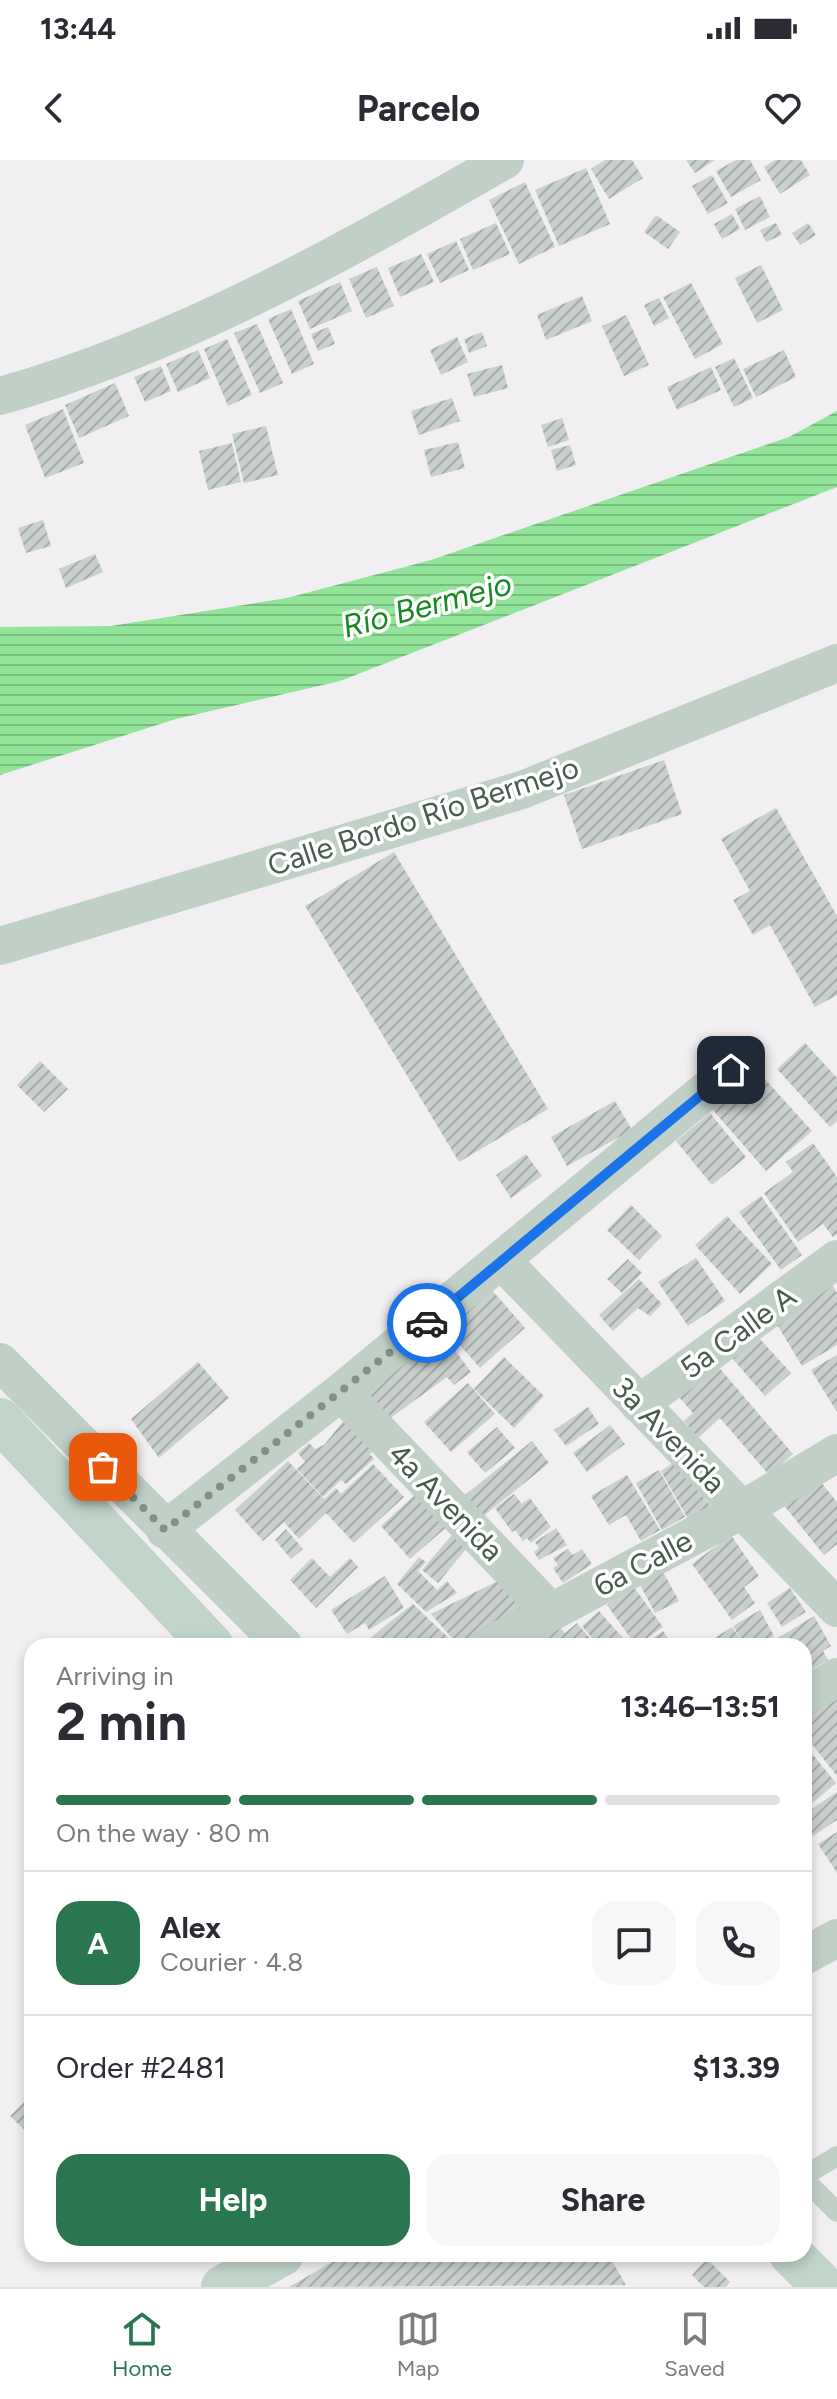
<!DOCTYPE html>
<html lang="en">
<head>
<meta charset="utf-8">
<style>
	:root { --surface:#fff; --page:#f7f7f7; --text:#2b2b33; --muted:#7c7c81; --line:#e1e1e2; --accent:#2a7650 }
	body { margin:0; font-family:Figtree,sans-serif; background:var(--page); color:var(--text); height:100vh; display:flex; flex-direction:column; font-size:30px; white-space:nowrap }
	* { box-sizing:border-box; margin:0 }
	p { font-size:26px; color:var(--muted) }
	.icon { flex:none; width:44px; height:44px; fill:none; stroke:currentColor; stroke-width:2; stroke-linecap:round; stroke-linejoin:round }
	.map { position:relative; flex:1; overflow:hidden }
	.details { position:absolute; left:24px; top:1478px; width:788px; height:624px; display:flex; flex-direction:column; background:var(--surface); border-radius:24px; box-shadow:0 4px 12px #0003 }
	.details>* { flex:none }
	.pin { position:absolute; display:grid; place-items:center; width:68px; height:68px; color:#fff; margin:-34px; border-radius:16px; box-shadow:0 4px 12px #0006 }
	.courier { position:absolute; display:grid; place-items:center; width:80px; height:80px; margin:-40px; border:6px solid #1a73e8; border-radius:50%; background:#fff; color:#222; box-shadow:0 2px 10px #0007 }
	.summary em { font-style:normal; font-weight:700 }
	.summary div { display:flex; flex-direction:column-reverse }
	.summary { display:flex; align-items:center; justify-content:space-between; height:136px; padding:0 32px }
	h1 { font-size:52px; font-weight:700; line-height:60px }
	.bar { display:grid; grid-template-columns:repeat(4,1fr); gap:12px 8px; align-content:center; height:96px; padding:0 32px }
	.bar i { height:10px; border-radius:6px; background:var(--line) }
	.bar .current { background:var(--accent) }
	.bar p { grid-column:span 4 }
	.line { display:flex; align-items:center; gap:20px; padding:0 32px; border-top:2px solid var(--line) }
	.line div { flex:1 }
	.round { display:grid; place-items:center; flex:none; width:84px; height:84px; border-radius:24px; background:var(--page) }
	.cta { display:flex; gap:16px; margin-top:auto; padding:16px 32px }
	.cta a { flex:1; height:92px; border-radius:24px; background:var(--accent); color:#fff; font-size:32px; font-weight:700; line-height:92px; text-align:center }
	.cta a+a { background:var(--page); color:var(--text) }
	.status { display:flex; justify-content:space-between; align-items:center; height:56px; padding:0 40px; background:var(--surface); direction:ltr }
	.status svg { height:22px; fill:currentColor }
	header { display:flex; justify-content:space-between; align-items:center; height:104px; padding:0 32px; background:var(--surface); font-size:36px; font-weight:700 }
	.tabs { display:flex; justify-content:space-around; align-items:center; height:112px; border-top:2px solid var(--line); background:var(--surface); font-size:22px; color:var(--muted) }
	.tabs a { display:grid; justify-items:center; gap:4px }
	.tabs .current { color:var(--accent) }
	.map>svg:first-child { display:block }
	.water { fill:url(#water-rules) }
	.building { fill:url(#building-hatch) }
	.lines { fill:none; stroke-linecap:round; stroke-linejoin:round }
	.lane { stroke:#c1d0c6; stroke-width:20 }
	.street { stroke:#c1d0c6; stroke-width:38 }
	.secondary { stroke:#c1d4c9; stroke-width:44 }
	.done { stroke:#848f88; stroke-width:8; stroke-dasharray:0 14.4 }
	.route { stroke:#1a73e8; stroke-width:10 }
	.labels { text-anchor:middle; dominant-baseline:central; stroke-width:7; stroke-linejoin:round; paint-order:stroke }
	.street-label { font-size:30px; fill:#495b4f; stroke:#fff }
	.water-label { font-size:32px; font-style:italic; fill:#178921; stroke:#fff }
</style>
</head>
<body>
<div class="status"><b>13:44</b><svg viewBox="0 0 49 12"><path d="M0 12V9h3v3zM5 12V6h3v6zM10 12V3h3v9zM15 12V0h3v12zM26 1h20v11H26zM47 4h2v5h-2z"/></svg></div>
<header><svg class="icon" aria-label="back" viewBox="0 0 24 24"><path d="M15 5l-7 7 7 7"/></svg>Parcelo<svg class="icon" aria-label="heart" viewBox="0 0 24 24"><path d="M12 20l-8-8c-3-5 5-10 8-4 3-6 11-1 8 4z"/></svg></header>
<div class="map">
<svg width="837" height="2127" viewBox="0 0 837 2127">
	<defs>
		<pattern id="water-rules" width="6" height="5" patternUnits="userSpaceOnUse" patternTransform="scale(2)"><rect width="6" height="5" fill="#92e499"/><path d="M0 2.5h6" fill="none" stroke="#79bc7f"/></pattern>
		<pattern id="building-hatch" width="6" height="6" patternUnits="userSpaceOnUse" patternTransform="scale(2)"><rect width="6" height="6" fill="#c9d0cd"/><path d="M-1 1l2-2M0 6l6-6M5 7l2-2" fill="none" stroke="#a5aca9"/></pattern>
	</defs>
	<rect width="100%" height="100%" fill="#f1eff1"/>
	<path class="water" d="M837 251V327L340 521 176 559 0 615V467L111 466 287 438 431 400 789 277Z"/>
	<path class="building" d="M605 0H632L643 18 609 39 591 9Z
		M686 0H715L695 13Z
		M736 0H750L761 20 731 37 716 11Z
		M775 0H801L810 15 780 34 764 7Z
		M586 8 610 64 559 86 535 30Z
		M712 15 728 43 708 54 692 26Z
		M525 22 555 87 519 104 489 40Z
		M760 36 770 57 745 70 735 49Z
		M732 54 740 69 722 79 714 64Z
		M656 55 680 72 668 89 644 72Z
		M496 63 510 94 473 110 460 79Z
		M776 63 782 75 766 82 760 70Z
		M808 63 816 75 800 85 792 73Z
		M456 81 469 110 440 123 427 94Z
		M421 94 434 122 400 137 388 108Z
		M761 105 783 150 757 163 735 118Z
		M377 107 394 146 366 158 349 119Z
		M340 122 352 151 310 169 298 141Z
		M691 123 723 184 695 199 663 137Z
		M582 136 592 161 546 180 537 155Z
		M659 138 669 158 654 166 644 145Z
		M291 149 314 204 292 214 268 159Z
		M626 155 649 205 624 216 602 166Z
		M257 164 283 223 260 233 234 173Z
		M328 167 335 184 318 191 311 174Z
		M482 172 487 186 469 193 464 179Z
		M457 177 468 202 441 215 430 190Z
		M227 179 252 235 228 246 204 189Z
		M198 190 210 218 178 232 166 204Z
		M784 190 796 217 756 237 743 209Z
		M734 198 753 238 734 247 715 207Z
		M502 205 508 228 474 237 467 214Z
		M161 206 171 231 145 242 134 217Z
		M711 207 721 230 677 250 667 227Z
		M115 223 129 256 79 278 65 245Z
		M452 238 460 261 419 275 411 251Z
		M63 249 84 303 45 318 25 265Z
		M562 258 569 280 548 287 541 265Z
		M266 266 278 315 244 323 232 274Z
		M458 282 465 308 431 317 424 290Z
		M232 283 241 322 208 330 199 291Z
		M570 285 576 305 557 311 551 290Z
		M43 360 51 386 26 393 18 368Z
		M95 394 103 412 66 428 59 409Z
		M664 600 682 654 582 689 564 635Z
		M776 648 837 756V835L815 847 770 765 753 775 733 740 750 731 721 679Z
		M394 692 548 949 459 1002 305 746Z
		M805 883 837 918V961L830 967 777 909Z
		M40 901 68 929 44 952 17 925Z
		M756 909 812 971 766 1011 712 949Z
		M615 941 632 970 567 1006 551 977Z
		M710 953 746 997 712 1025 676 981Z
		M813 983 837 1017V1074L833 1077 823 1064 798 1082 764 1033 793 1012 786 1002Z
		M526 994 542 1016 511 1038 496 1015Z
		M761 1036 802 1095 781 1110 739 1052Z
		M631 1045 662 1076 639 1100 607 1070Z
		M727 1056 772 1104 740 1134 695 1085Z
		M696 1098 725 1141 688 1166 658 1122Z
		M628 1099 642 1113 622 1133 607 1119Z
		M639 1119 662 1144 650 1156 638 1148 613 1171 599 1155Z
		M831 1123 837 1133V1185L802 1206 773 1158Z
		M491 1129 525 1168 480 1208 446 1169Z
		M748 1166 791 1213 765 1236 723 1188Z
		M443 1174 471 1212 454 1225 447 1217 382 1264 361 1235Z
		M837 1195V1252L811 1210Z
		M504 1197 544 1236 514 1268 474 1229Z
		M710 1197 793 1294 769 1315 720 1258 698 1278 684 1261 693 1253 672 1229Z
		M198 1202 229 1238 159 1298 131 1259Z
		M468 1223 495 1254 451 1292 424 1262Z
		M588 1247 599 1264 566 1286 554 1270Z
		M346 1258 381 1283 370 1294 374 1299 346 1324 341 1320 323 1337 297 1309 305 1302 298 1293 309 1283 315 1289 324 1285Z
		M610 1265 625 1284 587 1312 573 1293Z
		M497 1267 515 1288 485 1313 467 1292Z
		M532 1281 549 1303 481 1358 464 1336Z
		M288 1301 324 1339 336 1328 341 1334 373 1304 404 1337 354 1383 326 1353 299 1379 284 1362 263 1381 235 1350Z
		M673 1303 712 1347 688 1359 661 1311Z
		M659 1310 685 1357 662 1370 636 1323Z
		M627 1315 660 1370 641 1381 626 1355 609 1365 591 1336Z
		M816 1316 837 1342V1384L824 1395 782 1343Z
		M419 1331 450 1364 410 1399 381 1366Z
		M514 1334 522 1344 530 1338 551 1367 531 1383 527 1378 523 1381 515 1370 512 1372 495 1348Z
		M556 1368 567 1385 539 1400 534 1392 539 1388 535 1382Z
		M286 1369 303 1389 291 1399 275 1380Z
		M456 1370 471 1383 438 1423 422 1410Z
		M731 1375 759 1416 744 1427 755 1443 732 1460 692 1404Z
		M568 1389 573 1395 582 1389 592 1404 563 1423 553 1408 558 1405 553 1398Z
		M419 1397 426 1402 418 1411 437 1430 447 1421 457 1433 426 1452 397 1424Z
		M312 1398 330 1417 350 1398 358 1407 316 1448 290 1420Z
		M661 1408 679 1441 655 1453 638 1421Z
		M510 1415 529 1453 463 1486H459L431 1454Z
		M385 1416 404 1448 369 1470 365 1463 347 1474 331 1450Z
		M633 1426 663 1467 636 1486 607 1445Z
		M790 1428 806 1452 782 1467 767 1443Z
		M413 1444 457 1486H362L381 1469Z
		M760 1450 774 1476 762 1486H717L713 1479 732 1467 743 1483 733 1466Z
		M599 1451 630 1486H599L582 1466Z
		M814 1456 831 1486 823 1491 828 1500 804 1514V1486H776L773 1481Z
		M577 1463 596 1486H550L543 1477 558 1465 565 1473Z
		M663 1471 674 1486H642Z
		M837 1528V1616L804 1574V1555Z
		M804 1584 836 1623 804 1650Z
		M837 1632V1660L804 1682V1654Z
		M837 1672V1713L818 1684Z
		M32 1934V1977L10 1956Z
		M346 2094H608L626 2125 289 2127Z
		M707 2099 730 2122 726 2127H704L692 2115Z"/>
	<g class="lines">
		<path class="lane" d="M804 2016 837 1996
			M804 2019 837 2052"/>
		<path class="street" d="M0 236C179 186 344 92 505 0
			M0 786 522 630 837 503
			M502 1101 837 1448
			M0 1202 284 1486
			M341 1232 551 1452
			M639 1244 837 1099
			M165 1370 341 1232 731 910
			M488 1486 740 1351 837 1293
			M804 1538 837 1517
			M804 1796 837 1778"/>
		<path class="secondary" d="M0 1260 212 1486
			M791 2094 824 2127
			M223 2127 282 2094"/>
	</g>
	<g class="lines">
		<path class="done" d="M103 1307 165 1370 427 1163"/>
		<path class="route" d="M427 1163 731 910"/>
	</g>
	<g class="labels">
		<g class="street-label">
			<text transform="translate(423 656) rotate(-18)">Calle Bordo Río Bermejo</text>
			<text transform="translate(738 1172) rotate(-36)">5a Calle A</text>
			<text transform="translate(669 1275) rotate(46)">3a Avenida</text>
			<text transform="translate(446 1342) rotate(46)">4a Avenida</text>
			<text transform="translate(643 1403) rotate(-28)">6a Calle</text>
		</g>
		<g class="water-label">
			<text transform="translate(427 445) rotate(-15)">Río Bermejo</text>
		</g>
	</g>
</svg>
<div class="pin" style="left:103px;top:1307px;background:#ea580c"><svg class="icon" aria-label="bag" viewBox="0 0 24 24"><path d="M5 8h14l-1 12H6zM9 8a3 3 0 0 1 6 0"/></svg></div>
<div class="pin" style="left:731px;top:910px;background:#1f2937"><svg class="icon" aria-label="home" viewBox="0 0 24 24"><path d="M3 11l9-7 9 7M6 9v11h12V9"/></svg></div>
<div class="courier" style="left:427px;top:1163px"><svg class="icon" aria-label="car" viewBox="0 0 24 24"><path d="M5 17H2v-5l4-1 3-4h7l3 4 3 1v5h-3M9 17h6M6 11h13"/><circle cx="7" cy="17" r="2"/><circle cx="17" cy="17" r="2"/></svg></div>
<section class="details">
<div class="summary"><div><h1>2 min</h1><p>Arriving in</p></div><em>13:46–13:51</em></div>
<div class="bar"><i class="current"></i><i class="current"></i><i class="current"></i><i></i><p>On the way · 80 m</p></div>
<div class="line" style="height:144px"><b class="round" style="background:var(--accent);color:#fff">A</b><div><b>Alex</b><p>Courier · 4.8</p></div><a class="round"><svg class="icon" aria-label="chat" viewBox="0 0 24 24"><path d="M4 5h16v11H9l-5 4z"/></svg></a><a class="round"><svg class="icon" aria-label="phone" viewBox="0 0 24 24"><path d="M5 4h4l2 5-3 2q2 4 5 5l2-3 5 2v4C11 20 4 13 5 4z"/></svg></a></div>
<div class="line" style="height:104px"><div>Order #2481</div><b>$13.39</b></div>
<div class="cta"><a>Help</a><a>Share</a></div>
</section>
</div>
<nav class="tabs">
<a class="current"><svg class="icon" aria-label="home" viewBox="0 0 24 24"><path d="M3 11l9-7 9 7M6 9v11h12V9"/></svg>Home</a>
<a><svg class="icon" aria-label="map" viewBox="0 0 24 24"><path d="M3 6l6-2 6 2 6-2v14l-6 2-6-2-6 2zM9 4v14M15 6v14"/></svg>Map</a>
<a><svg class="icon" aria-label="saved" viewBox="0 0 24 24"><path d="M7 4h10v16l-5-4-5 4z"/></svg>Saved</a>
</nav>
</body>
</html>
